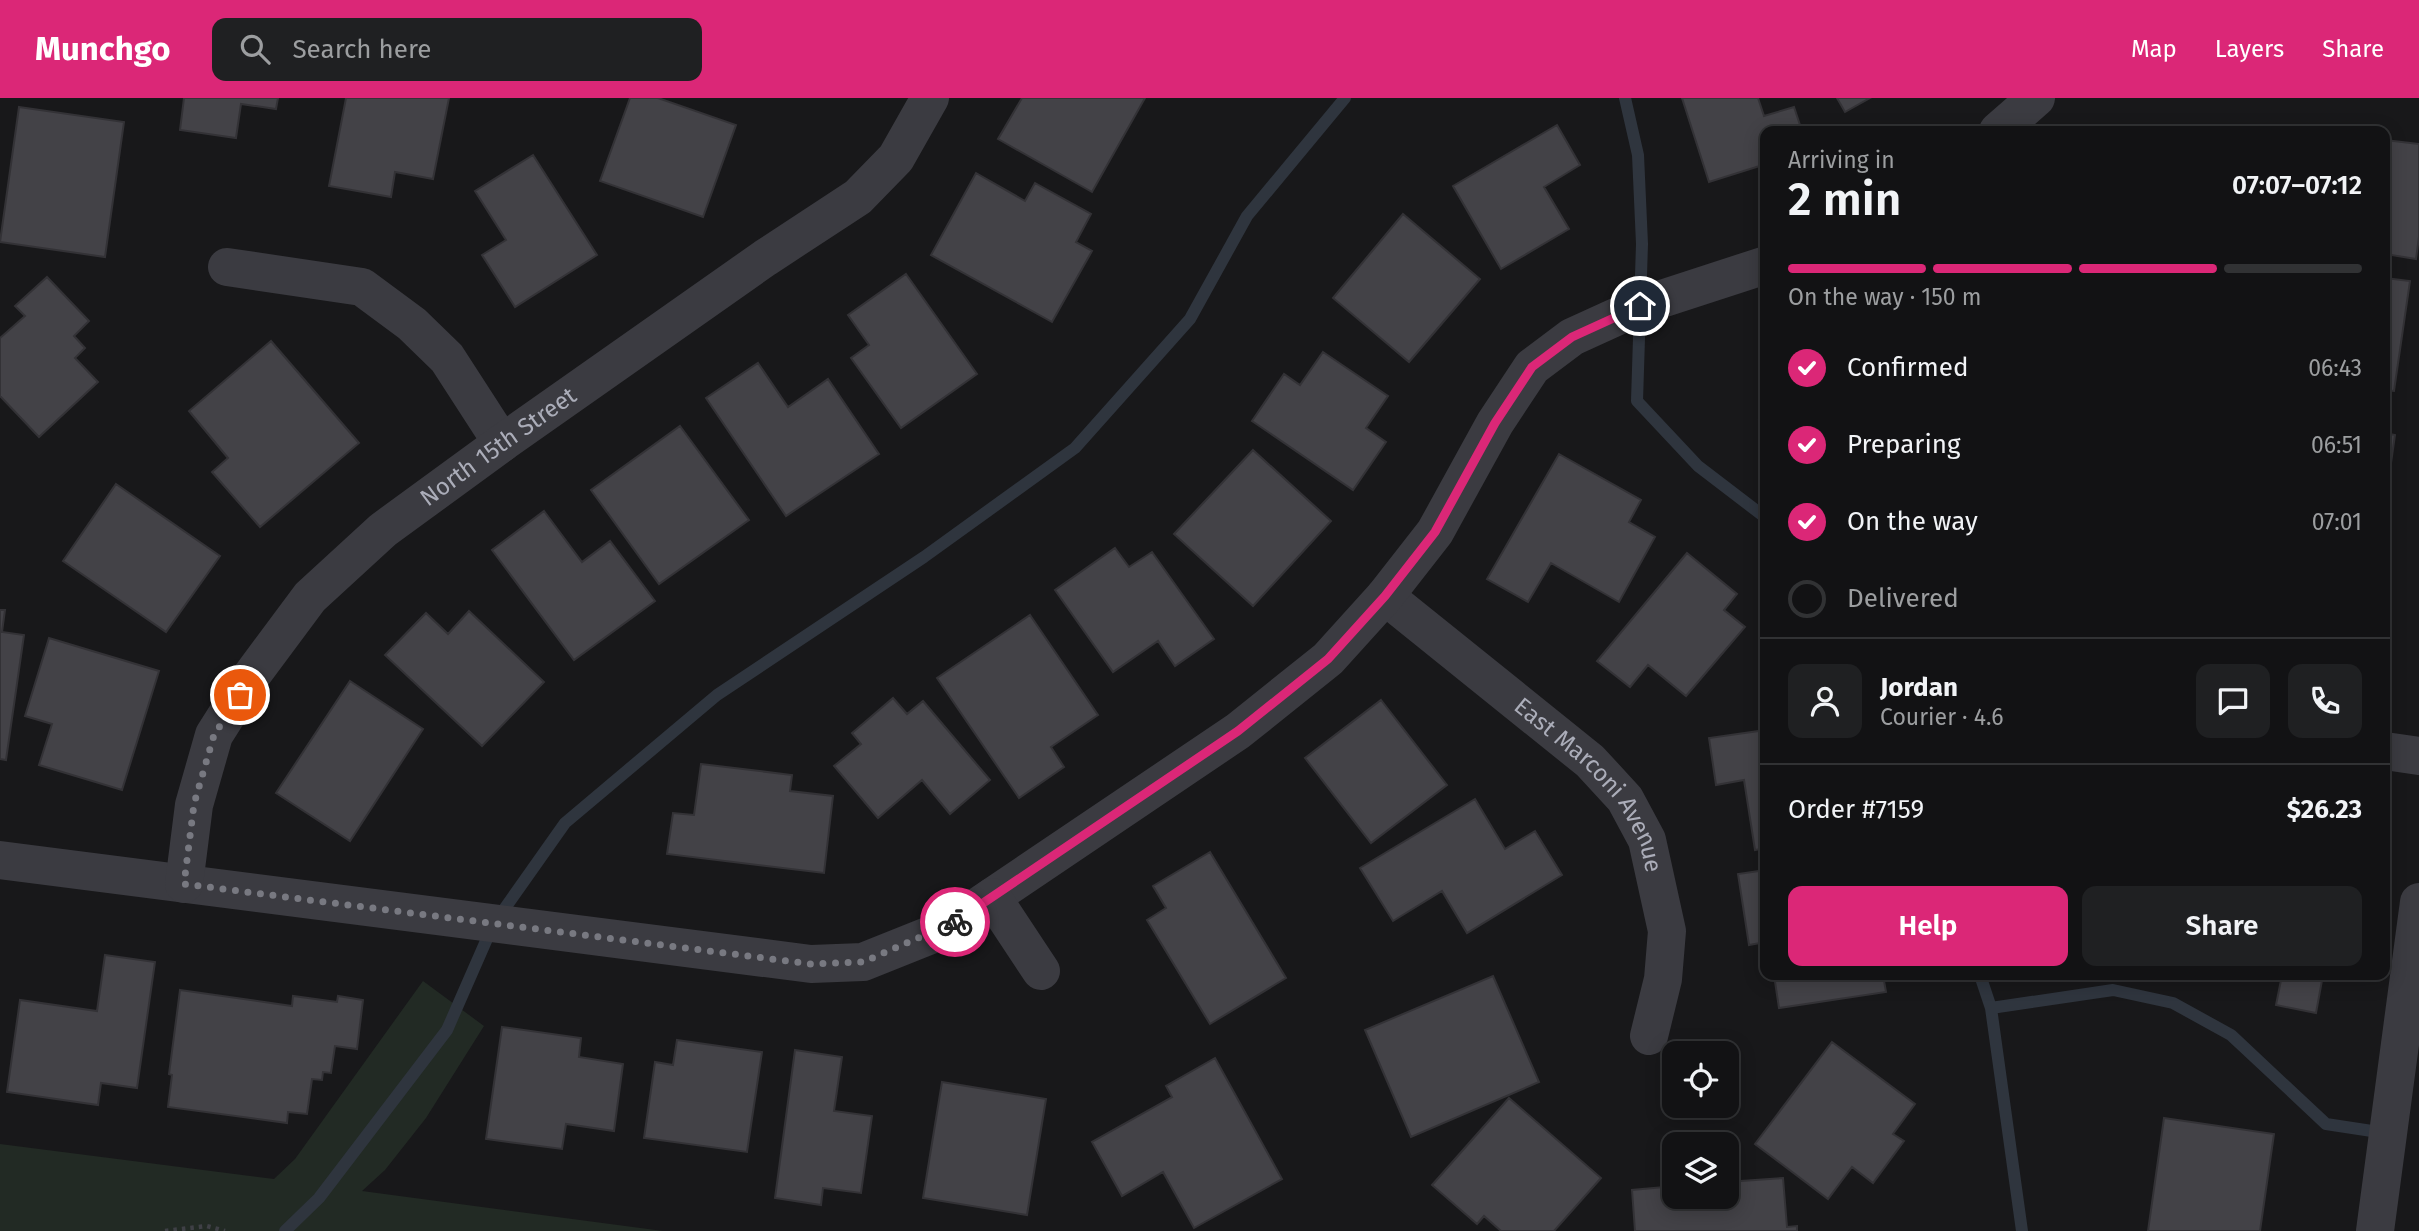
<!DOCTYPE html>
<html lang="en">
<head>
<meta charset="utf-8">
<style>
	:root { --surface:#121214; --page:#1f2022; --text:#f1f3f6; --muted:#9c9ea0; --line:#313234; --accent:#db2777 }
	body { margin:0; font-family:"Fira Sans",sans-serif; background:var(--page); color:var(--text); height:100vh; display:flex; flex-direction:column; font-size:26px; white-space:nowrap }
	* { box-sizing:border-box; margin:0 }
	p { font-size:23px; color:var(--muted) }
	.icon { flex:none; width:38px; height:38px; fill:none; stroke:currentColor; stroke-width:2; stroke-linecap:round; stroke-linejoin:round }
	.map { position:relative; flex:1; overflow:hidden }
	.details { position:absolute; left:1760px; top:28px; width:630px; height:854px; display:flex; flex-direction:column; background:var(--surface); border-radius:14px; box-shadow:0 4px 18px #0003,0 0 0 2px var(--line) }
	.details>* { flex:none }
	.tools { position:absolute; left:1662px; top:943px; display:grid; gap:14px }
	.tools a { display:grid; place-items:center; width:77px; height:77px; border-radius:14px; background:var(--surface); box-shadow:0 4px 18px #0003,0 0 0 2px var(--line); font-size:35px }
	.pin { position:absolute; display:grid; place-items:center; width:60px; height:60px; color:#fff; margin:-30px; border:4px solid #fff; border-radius:50%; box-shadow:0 2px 7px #0007 }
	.courier { position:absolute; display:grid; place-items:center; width:70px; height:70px; margin:-35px; border:5px solid #db2777; border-radius:50%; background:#fff; color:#222; box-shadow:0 2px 9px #0007 }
	.head em { font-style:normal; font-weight:600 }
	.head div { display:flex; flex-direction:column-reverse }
	.head { display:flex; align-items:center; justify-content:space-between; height:119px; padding:0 28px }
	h1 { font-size:46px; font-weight:600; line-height:52px }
	.bar { display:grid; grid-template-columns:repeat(4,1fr); gap:10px 7px; align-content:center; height:84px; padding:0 28px }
	.bar i { height:9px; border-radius:5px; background:var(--line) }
	.bar .selected { background:var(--accent) }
	.bar p { grid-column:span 4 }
	.line { display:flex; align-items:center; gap:18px; padding:0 28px; border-top:2px solid var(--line) }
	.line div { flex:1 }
	.round { display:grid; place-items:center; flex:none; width:74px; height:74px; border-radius:14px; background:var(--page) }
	ol { padding:0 28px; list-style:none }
	li { display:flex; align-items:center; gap:21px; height:77px }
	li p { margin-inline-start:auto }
	li .icon { padding:7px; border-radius:50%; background:var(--accent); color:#fff; stroke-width:4 }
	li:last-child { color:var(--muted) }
	li i { width:38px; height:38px; border:4px solid var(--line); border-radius:50% }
	.button { display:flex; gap:14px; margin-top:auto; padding:14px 28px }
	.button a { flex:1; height:80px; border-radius:14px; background:var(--accent); color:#fff; font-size:28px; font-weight:600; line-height:80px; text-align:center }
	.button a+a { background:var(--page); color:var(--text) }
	header { display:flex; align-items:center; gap:42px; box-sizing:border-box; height:98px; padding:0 35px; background:var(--accent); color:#fff }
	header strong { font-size:33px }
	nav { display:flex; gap:38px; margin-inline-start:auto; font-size:24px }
	.search { width:490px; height:63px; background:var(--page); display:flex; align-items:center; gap:18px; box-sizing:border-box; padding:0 24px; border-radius:14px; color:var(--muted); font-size:26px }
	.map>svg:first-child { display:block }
	.green { fill:#222a24 }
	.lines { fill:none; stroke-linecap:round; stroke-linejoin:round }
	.stream { stroke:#2f353e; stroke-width:12 }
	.building { fill:#434247; stroke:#333236; stroke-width:2 }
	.path { stroke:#3f4046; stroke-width:4.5; stroke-dasharray:3.5 5; stroke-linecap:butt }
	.minor { stroke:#3b3b41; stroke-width:38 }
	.done { stroke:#787981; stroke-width:7; stroke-dasharray:0 12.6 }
	.route { stroke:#db2777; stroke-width:9 }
	.labels { text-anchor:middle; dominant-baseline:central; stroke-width:7; stroke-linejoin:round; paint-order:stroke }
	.street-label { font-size:24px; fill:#abadb9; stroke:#131315 }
</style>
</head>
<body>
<header>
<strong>Munchgo</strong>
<div class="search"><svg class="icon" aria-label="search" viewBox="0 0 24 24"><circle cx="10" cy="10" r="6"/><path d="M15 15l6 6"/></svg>Search here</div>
<nav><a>Map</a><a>Layers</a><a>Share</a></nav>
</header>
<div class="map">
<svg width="2419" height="1133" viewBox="0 0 2419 1133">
	<rect width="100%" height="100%" fill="#18181a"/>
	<path class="green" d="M423 883 484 928 426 1020 385 1072 362 1093 663 1133H0V1046L274 1081 295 1061Z"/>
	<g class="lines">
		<path class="stream" d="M1625 0 1638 57 1642 146 1637 303 1698 368 1766 420
			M1980 877 1991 910 2022 1133
			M1991 910 2113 892 2173 905 2231 937 2326 1026 2385 1035
			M285 1133 319 1100 447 932 493 827 565 725 717 597 924 459 1075 350 1190 221 1247 118 1345 0"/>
	</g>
	<path class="building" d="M184 0H278L276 11 241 6 236 40 180 32Z
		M346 0H449L433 81 395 74 391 99 329 88Z
		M630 0H658L736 27 703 119 600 83Z
		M1022 0H1145L1092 94 998 41Z
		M1682 0H1758L1764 18 1794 9 1802 33H1766V66L1709 84Z
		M1837 0H1870L1845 14Z
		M19 9 124 24 105 159 0 144Z
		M1557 27 1580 67 1544 89 1569 131 1501 171 1453 88Z
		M2385 42 2419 46V139L2416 161 2385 156Z
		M533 57 597 157 515 209 482 157 506 142 475 93Z
		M976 75 1025 103 1035 85 1091 116 1076 144 1092 153 1052 224 931 157Z
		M1403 116 1480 181 1409 264 1333 200Z
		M906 176 977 276 901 330 851 260 869 247 848 217Z
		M47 179 89 223 74 238 85 250 75 260 98 284 39 339 0 298V240L25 218 15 208Z
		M2385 180 2410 183 2394 293 2385 292Z
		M271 243 359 345 260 429 212 374 228 360 189 313Z
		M1323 254 1388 298 1366 330 1386 344 1353 392 1252 323 1284 276 1300 287Z
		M758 265 788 309 828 281 879 356 786 418 706 300Z
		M1766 301V323L1759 321Z
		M680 328 749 422 659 486 591 392Z
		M2385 335 2395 337 2388 386H2385Z
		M1253 352 1331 423 1253 508 1174 436Z
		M1559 356 1641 402 1629 424 1655 439 1619 504 1551 465 1528 504 1487 481Z
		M116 386 220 458 166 534 63 463Z
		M544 413 582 464 610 443 655 503 574 562 492 452Z
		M1115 450 1129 469 1152 454 1214 541 1175 568 1158 543 1113 574 1055 492Z
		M1687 455 1737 496 1724 512 1745 529 1686 598 1648 567 1630 589 1597 563Z
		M0 512H5L2 534 24 537 6 662 0 661Z
		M469 513 544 584 482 648 385 557 426 515 448 536Z
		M1030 517 1098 617 1051 649 1064 669 1019 700 937 580Z
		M49 540 159 573 122 692 39 667 52 626 25 618Z
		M350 583 423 631 350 743 276 695Z
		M893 600 907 616 923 603 990 682 950 716 922 682 878 720 834 668 861 646 852 635Z
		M1381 602 1447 687 1371 745 1305 660Z
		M1766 632V750L1755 752 1744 682 1716 687 1709 640Z
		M701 666 792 677 790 693 833 698 824 775 667 756 673 715 694 717Z
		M1475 701 1505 751 1535 733 1562 777 1467 835 1442 793 1393 823 1360 770Z
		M1210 754 1286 880 1210 926 1147 822 1166 810 1153 788Z
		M1766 772V844L1749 847 1738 776Z
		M105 857 155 864 137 990 101 985 98 1007 7 994 20 902 97 913Z
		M1774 877H1883L1886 894 1779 910Z
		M2282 877H2323L2316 915 2276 907Z
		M1493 878 1539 984 1411 1039 1365 932Z
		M180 892 292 908 293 898 337 904 338 898 363 902 357 951 335 948 331 975 323 974 322 982 312 981 307 1016 288 1014 287 1025 168 1009 172 977 169 976Z
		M502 929 581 940 579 959 623 966 614 1033 566 1026 562 1051 486 1041Z
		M677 942 762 954 747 1054 644 1040 655 964 673 967Z
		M1832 944 1915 1006 1893 1036 1904 1043 1873 1085 1852 1069 1828 1101 1755 1046Z
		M795 952 842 959 834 1013 872 1018 861 1095 823 1090 821 1107 775 1100Z
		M1215 960 1282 1081 1194 1130 1163 1074 1122 1098 1092 1044 1172 999 1166 988Z
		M942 984 1046 1001 1027 1117 923 1100Z
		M1509 1000 1601 1080 1554 1133H1501L1484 1118 1477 1126 1432 1087Z
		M2164 1020 2274 1036 2260 1133H2148Z
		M1783 1080 1787 1129 1797 1128V1133H1635L1632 1092 1675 1088V1099H1727V1084Z"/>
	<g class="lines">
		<path class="path" d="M165 1133 207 1128 225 1133"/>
		<g class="minor">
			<path d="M1998 33 2036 0"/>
			<path d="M227 169 362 189 412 226 447 260 502 345"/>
			<path id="s1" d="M1385 498 1590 663 1625 701 1647 742 1667 833 1663 881 1649 938"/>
			<path d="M2385 653 2419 658"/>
			<path d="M0 762 811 866 863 864 943 832 1238 633 1328 561 1385 498 1435 434 1495 325 1532 269 1572 239 1640 208 1766 167"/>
			<path id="s2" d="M184 786 194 707 214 637 252 577 310 499 383 432 502 345 765 160 858 99 896 60 930 0"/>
			<path d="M992 799 1041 873"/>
			<path d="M2375 1133 2419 804"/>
		</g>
	</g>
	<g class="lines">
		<path class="done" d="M240 597 214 637 194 706 184 786 811 866 863 864 955 824"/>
		<path class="route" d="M955 824 1238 633 1328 561 1385 498 1435 434 1495 325 1532 269 1572 239 1640 208"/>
	</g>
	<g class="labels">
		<g class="street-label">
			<text stroke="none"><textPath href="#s2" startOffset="562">North 15th Street</textPath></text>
			<text stroke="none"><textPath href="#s1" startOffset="282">East Marconi Avenue</textPath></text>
		</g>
	</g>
</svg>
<div class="tools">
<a><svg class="icon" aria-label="locate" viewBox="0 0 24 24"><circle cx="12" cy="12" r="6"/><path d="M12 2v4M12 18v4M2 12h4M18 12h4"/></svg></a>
<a><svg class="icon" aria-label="layers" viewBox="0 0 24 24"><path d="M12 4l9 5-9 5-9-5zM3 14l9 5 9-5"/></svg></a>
</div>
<div class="pin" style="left:240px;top:597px;background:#ea580c"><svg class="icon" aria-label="bag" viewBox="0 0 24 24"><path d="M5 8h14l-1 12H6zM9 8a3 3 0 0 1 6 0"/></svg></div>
<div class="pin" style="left:1640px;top:208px;background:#1f2937"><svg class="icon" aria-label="home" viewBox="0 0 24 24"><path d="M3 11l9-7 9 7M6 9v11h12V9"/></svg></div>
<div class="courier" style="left:955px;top:824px"><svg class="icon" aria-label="bike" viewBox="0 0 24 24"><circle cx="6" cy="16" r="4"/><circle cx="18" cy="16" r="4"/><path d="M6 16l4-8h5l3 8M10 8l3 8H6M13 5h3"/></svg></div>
<section class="details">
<div class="head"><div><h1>2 min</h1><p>Arriving in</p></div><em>07:07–07:12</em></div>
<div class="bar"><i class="selected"></i><i class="selected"></i><i class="selected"></i><i></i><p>On the way · 150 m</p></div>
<ol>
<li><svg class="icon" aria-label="check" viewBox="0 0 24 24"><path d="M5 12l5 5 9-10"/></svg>Confirmed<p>06:43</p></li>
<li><svg class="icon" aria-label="check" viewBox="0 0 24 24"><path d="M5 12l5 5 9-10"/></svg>Preparing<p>06:51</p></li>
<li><svg class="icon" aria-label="check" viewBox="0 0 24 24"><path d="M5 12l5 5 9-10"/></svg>On the way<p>07:01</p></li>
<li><i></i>Delivered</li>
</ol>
<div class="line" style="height:126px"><a class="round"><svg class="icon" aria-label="person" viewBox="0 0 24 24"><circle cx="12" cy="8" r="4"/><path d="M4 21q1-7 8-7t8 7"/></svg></a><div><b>Jordan</b><p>Courier · 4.6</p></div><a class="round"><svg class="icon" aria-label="chat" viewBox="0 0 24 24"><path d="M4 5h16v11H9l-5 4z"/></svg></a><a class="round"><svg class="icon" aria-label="phone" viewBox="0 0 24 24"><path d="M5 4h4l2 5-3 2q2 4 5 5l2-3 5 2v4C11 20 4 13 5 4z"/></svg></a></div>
<div class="line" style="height:91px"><div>Order #7159</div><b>$26.23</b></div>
<div class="button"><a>Help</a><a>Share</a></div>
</section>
</div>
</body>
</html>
